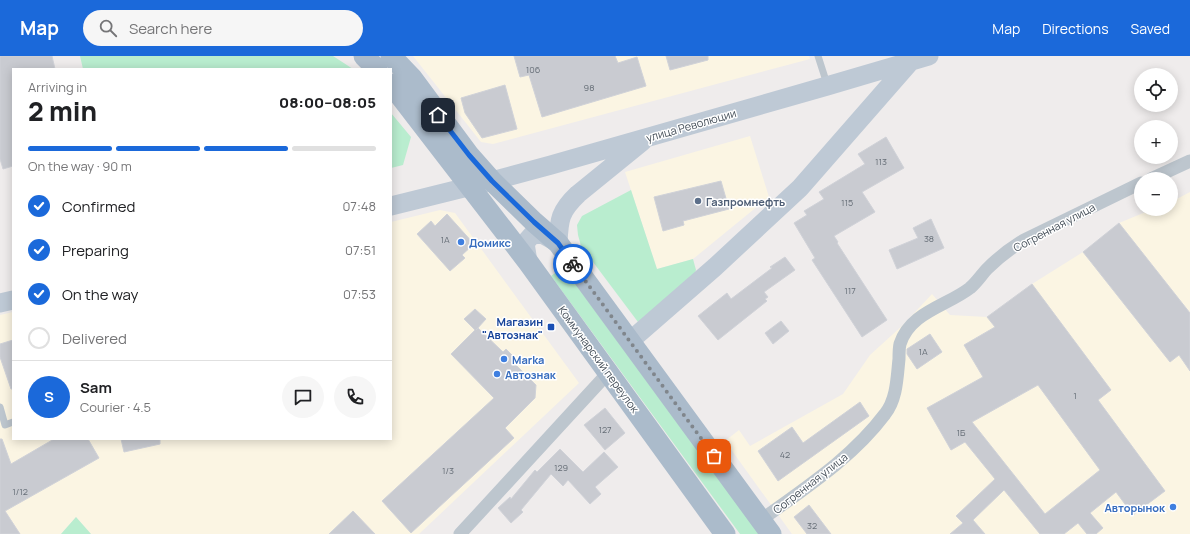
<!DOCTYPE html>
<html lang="en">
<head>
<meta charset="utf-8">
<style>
	:root { --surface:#fff; --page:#f6f6f6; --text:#202124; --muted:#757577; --line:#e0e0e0; --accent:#1b69da }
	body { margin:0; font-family:Manrope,sans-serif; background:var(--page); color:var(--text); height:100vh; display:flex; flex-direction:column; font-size:15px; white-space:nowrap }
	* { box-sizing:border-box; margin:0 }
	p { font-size:13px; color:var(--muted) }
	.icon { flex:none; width:22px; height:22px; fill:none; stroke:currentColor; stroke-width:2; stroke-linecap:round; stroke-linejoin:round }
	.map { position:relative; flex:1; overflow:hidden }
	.drawer { position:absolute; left:12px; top:12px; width:380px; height:372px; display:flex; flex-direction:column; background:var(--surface); border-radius:0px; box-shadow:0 2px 10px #0003 }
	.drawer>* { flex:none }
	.fabs { position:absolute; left:1134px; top:12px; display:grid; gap:8px }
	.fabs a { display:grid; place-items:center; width:44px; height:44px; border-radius:50%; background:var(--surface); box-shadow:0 2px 10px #0003; font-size:20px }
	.pin { position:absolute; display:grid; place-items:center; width:34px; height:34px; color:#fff; margin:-17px; border-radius:8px; box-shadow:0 2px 6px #0006 }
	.courier { position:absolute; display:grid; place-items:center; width:40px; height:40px; margin:-20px; border:3px solid #1b69da; border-radius:50%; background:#fff; color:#222; box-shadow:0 1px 5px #0007 }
	.summary em { font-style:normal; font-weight:800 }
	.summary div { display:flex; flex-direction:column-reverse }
	.summary { display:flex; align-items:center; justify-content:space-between; height:68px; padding:0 16px }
	h1 { font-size:26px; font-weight:800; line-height:30px }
	.bar { display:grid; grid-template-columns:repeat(4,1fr); gap:6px 4px; align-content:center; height:48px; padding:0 16px }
	.bar i { height:5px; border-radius:3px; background:var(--line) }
	.bar .selected { background:var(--accent) }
	.bar p { grid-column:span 4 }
	.line { display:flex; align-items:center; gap:10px; padding:0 16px; border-top:1px solid var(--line) }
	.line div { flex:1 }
	.round { display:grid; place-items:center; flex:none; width:42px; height:42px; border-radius:21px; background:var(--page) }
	ol { padding:0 16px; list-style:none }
	li { display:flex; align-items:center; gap:12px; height:44px }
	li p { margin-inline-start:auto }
	li .icon { padding:4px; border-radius:50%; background:var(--accent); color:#fff; stroke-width:4 }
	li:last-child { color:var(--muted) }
	li i { width:22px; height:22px; border:2px solid var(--line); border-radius:50% }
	header { display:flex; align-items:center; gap:24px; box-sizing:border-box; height:56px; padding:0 20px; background:var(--accent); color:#fff }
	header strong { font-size:19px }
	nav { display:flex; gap:22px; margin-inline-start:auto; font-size:14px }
	.search { width:280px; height:36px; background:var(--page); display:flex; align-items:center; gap:10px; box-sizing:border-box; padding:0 14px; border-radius:22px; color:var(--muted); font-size:15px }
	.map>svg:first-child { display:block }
	.commercial { fill:#fbf5e3 }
	.green { fill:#b9edcf }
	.building { fill:#c9cbd1; stroke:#d0d2d8; fill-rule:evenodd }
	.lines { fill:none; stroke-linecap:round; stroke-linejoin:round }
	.service { stroke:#bdc6ce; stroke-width:7 }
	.minor { stroke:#bdc6ce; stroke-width:13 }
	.secondary { stroke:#bec9d5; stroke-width:19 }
	.primary { stroke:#abbbcb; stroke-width:21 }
	.done { stroke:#80868c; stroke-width:4; stroke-dasharray:0 7.2 }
	.route { stroke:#1b69da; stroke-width:5 }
	.service-dot { fill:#5c6f8a; stroke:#fff; stroke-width:1.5 }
	.shop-dot { fill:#3f7fe0; stroke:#fff; stroke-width:1.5 }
	.transit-dot { fill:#1a4fb4; stroke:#fff; stroke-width:1.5 }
	.labels { text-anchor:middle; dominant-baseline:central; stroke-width:3; stroke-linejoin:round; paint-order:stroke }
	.number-label { font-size:9px; fill:#666e77 }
	.street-label { font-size:11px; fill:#454f59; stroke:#fff }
	.service-label { font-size:11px; font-weight:bold; fill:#4e5e75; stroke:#fff; text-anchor:start }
	.shop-label { font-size:11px; font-weight:bold; fill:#366cbe; stroke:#fff; text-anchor:start }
	.transit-label { font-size:11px; font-weight:bold; fill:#164399; stroke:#fff; text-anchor:end }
</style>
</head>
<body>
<header>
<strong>Map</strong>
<div class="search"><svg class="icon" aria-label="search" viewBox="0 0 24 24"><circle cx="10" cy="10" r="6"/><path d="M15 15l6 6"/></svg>Search here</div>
<nav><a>Map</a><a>Directions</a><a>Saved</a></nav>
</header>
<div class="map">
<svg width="1190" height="478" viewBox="0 0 1190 478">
	<rect width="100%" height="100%" fill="#efecec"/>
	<path class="commercial" d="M413 0H809L810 3 493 88 481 86Z
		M750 80 769 141 693 203 657 213 625 116Z
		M1190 136V478H792L725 385 739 374 750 390 843 338 870 299 903 269 932 238 950 259 987 261 1032 228 1083 196 1119 167 1153 153H1171V146Z
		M440 154 455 157 579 327 419 478H91L76 461 61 478H0V259L13 256V383H391V166Z"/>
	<path class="green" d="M80 0H333L353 13H83Z
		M391 57 411 81 403 109 391 112Z
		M631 134 657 213 693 203 696 214 692 224 641 270 581 190 578 179 577 169 582 160Z
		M563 211 759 478H740L551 220Z
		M76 461 91 478H61Z"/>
	<path class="building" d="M0 0H52L55 13H13V110L3 113 0 103Z
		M514 0H615L618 7 637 1 646 30 542 61 529 19 520 21Z
		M666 0H708V4L670 14Z
		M505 29 517 73 482 82 465 57 461 42Z
		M886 81 904 112 862 136 875 156 834 180 838 186 837 187 887 264 862 281 812 204 815 202 794 167 807 159 804 155 824 143 819 136 865 108 858 98Z
		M721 125 729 153 683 165 684 169 663 175 654 141Z
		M447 158 474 188 462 199 465 202 450 215 417 178 431 165 435 170Z
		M931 163 944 192 897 213 889 194 918 182 913 172Z
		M1119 167 1190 257V315L1179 299 1170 306 1083 196Z
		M785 201 795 214 764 236 768 241 765 243 767 245 718 284 698 260 727 237 731 243 772 212 770 211Z
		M1032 228 1111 334 1098 344 1165 435 1133 459 1116 436 1090 457 1103 472 1096 478H1087L1078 467 1064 478H1040L1004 434 973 464 985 478H950L963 467 956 460 995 423 965 386 951 394 927 352 983 321 964 289 995 271 987 261ZM1038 329 1100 414 1045 458 972 366Z
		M475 253 486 263 476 274 478 272 503 296 506 293 516 303 513 306 536 329 535 342 505 372 514 382 411 477 382 445 494 342 451 298 475 274 464 263Z
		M781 265 789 275 773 288 765 277Z
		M930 278 942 296 917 313 907 298V293Z
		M13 284V333H11L0 301V288Z
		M860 346 869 360 778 425 758 395 792 371 803 387Z
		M605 352 625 377 605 394 584 369Z
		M0 383H2L11 408 54 383H88L99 402 5 455 20 478H0Z
		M121 383H160V388L124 396Z
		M560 393 583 416 604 396 618 411 595 431 601 438 590 448 568 424 563 430 551 418 521 454 523 456 511 467 498 452 510 441 511 443 535 414 537 416Z
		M809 449 831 478H807L794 461Z
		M353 455 375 478H329Z"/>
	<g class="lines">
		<path class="service" d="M818 0 827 28
			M0 351 5 369 13 366"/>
		<path class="minor" d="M1151 123 1190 105
			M761 464C805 432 852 402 885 358 897 343 897 321 899 303 899 298 899 292 900 288 910 256 947 250 970 232 977 226 982 218 988 212 999 201 1011 192 1024 184L1141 127
			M460 478 608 317"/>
		<path class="secondary" d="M391 150 492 125 551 109 827 30 929 0
			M528 206 525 187 532 179 542 178 558 187C559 163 560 155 578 138L642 86
			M0 247 13 244
			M630 285 715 211 800 132 911 5"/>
		<path class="primary" d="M364 0 377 13
			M391 0 412 22 469 99 492 125 534 166 558 187 771 478
			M391 28 528 206 725 478"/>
	</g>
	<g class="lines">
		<path class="done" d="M573 208 714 400"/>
		<path class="route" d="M438 59 469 99 492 125 534 166 558 187 573 208"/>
	</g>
	<circle class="service-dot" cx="698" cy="145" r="4"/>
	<g class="shop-dot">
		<circle cx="461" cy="186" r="4"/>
		<circle cx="504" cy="303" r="4"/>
		<circle cx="497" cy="318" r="4"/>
		<circle cx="1173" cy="451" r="4"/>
	</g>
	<rect class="transit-dot" x="547" y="267" width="8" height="8" rx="2"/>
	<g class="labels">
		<g class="number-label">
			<text x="533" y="13">106</text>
			<text x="589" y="31">98</text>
			<text x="881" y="105">113</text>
			<text x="847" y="146">115</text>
			<text x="929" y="182">38</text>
			<text x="445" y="183">1А</text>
			<text x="850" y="234">117</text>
			<text x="923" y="295">1А</text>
			<text x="1075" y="339">1</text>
			<text x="605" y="373">127</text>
			<text x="961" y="376">1Б</text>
			<text x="785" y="398">42</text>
			<text x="561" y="411">129</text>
			<text x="448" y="414">1/3</text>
			<text x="20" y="435">1/12</text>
			<text x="812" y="469">32</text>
		</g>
		<g class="street-label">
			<text transform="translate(691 69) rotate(-16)">улица Революции</text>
			<text transform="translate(1054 171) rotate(-28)">Согренная улица</text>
			<text transform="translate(599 303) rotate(54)">Коммунарский переулок</text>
			<text transform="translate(810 427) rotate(-38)">Согренная улица</text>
		</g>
		<g class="service-label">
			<text x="706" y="145">Газпромнефть</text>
		</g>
		<g class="shop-label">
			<text x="469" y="186">Домикс</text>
			<text x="512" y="303">Marka</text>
			<text x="505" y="318">Автознак</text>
			<text x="1165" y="451" text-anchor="end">Авторынок</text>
		</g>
		<g class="transit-label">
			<text x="543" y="265">Магазин<tspan x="543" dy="13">"Автознак"</tspan></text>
		</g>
	</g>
</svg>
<div class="fabs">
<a><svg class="icon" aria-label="locate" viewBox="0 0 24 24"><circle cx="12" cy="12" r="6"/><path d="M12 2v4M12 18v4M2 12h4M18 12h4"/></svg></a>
<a>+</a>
<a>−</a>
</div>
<div class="pin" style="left:714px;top:400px;background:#ea580c"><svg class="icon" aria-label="bag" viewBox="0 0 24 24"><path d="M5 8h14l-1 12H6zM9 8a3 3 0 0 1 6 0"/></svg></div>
<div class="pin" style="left:438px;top:59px;background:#1f2937"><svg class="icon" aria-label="home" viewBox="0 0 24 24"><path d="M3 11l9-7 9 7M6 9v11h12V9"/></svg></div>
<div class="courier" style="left:573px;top:208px"><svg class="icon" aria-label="bike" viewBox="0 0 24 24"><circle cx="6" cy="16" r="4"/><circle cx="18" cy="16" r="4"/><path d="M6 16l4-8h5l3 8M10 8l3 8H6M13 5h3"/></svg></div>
<section class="drawer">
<div class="summary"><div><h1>2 min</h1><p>Arriving in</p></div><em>08:00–08:05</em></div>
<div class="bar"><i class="selected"></i><i class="selected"></i><i class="selected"></i><i></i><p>On the way · 90 m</p></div>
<ol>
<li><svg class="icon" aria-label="check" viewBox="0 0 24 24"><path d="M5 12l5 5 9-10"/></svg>Confirmed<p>07:48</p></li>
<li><svg class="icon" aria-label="check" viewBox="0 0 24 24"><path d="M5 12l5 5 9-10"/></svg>Preparing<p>07:51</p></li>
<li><svg class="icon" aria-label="check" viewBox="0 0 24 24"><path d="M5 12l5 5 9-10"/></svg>On the way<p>07:53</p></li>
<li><i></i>Delivered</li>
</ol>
<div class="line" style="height:72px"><b class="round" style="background:var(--accent);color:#fff">S</b><div><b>Sam</b><p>Courier · 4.5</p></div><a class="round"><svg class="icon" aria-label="chat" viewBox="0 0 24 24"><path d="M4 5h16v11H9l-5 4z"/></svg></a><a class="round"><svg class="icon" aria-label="phone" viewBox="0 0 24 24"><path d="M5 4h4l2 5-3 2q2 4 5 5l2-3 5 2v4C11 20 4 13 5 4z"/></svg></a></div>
</section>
</div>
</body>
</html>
